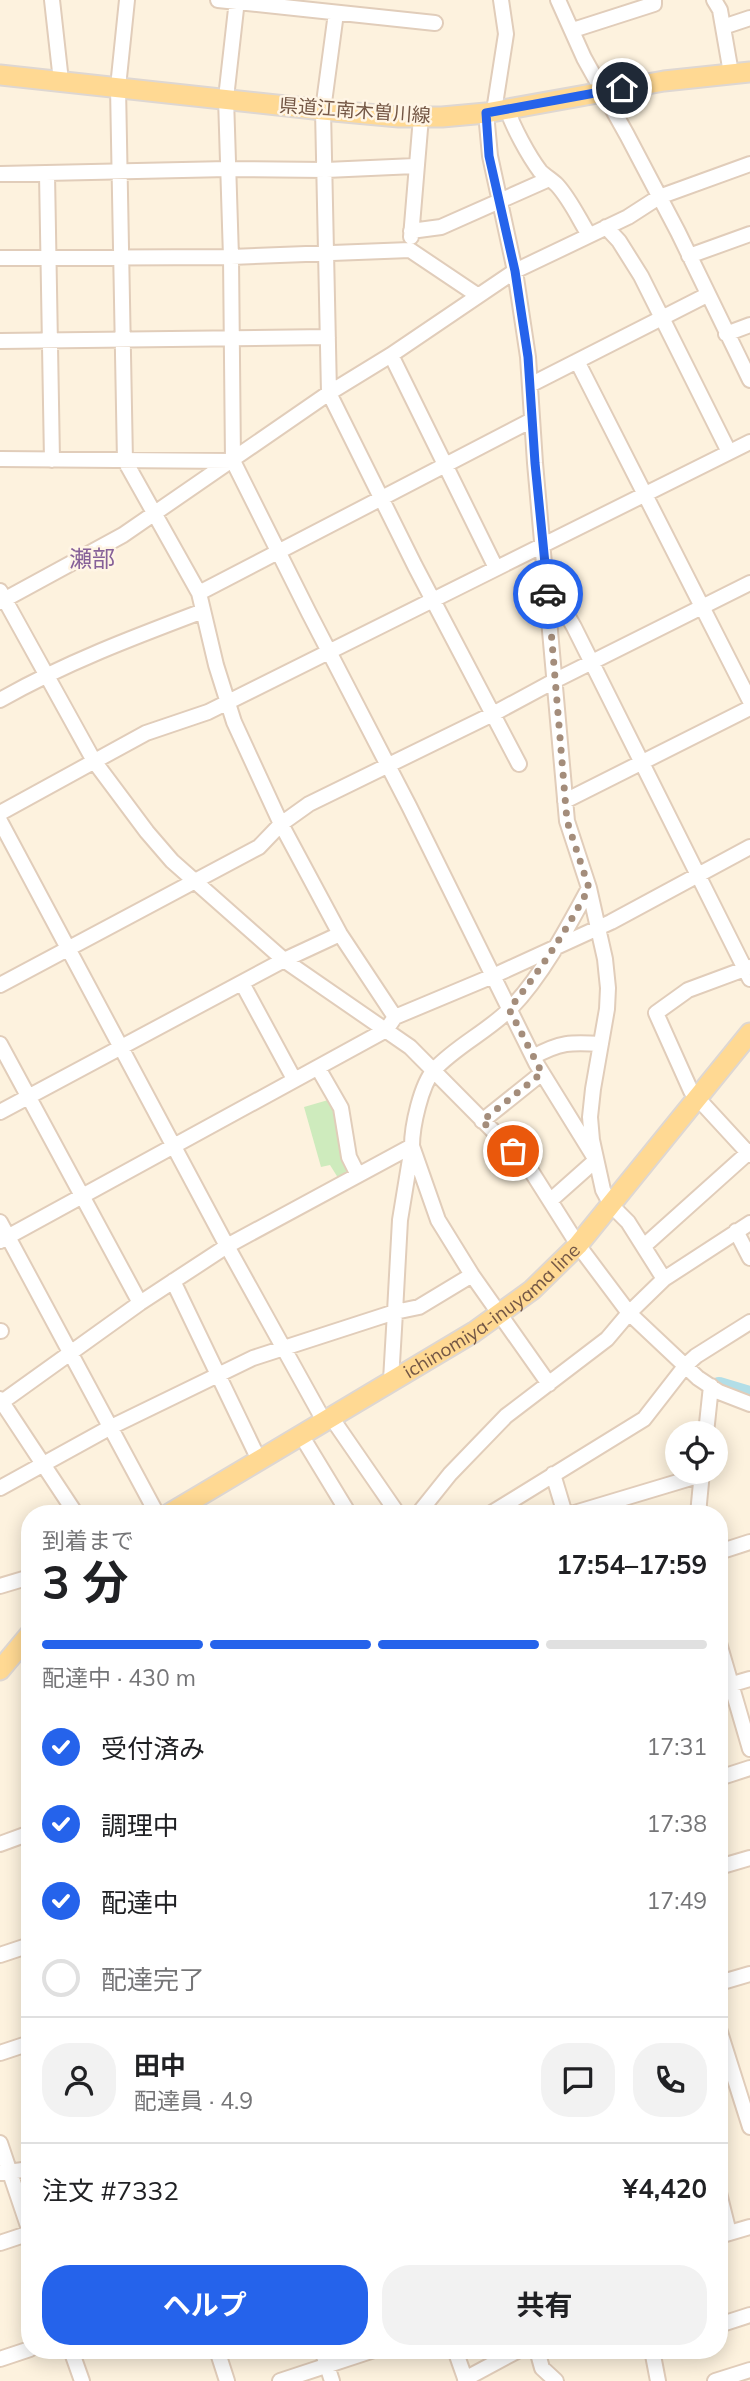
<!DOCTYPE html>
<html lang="ja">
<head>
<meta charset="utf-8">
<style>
	:root { --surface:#fff; --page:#f2f2f2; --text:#202124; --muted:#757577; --line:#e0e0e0; --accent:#2563eb }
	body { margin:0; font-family:Mulish,"Noto Sans JP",sans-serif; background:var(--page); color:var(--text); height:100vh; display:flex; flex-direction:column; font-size:26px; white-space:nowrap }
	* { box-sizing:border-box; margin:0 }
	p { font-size:23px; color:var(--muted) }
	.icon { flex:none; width:38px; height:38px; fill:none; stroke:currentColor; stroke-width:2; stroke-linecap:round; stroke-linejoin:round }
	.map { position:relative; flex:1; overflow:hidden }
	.details { position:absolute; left:21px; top:1505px; width:707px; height:854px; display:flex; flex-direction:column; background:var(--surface); border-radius:28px; box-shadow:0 4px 18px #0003 }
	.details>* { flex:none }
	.tools { position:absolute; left:665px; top:1421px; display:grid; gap:14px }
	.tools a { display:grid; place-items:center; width:63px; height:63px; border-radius:50%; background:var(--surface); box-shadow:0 4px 18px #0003; font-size:35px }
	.pin { position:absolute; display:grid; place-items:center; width:60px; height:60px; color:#fff; margin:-30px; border:4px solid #fff; border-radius:50%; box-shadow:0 2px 7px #0007 }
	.courier { position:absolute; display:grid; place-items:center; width:70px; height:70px; margin:-35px; border:5px solid #2563eb; border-radius:50%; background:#fff; color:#222; box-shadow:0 2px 9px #0007 }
	.head em { font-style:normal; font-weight:700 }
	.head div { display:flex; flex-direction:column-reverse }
	.head { display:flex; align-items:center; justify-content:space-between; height:119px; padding:0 21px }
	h1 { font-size:46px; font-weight:700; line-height:52px }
	.bar { display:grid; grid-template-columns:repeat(4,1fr); gap:10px 7px; align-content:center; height:84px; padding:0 21px }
	.bar i { height:9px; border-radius:5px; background:var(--line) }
	.bar .current { background:var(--accent) }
	.bar p { grid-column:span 4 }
	.line { display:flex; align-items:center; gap:18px; padding:0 21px; border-top:2px solid var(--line) }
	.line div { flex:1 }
	.round { display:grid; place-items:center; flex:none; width:74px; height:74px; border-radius:28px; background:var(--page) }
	ol { padding:0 21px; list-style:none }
	li { display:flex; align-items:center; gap:21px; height:77px }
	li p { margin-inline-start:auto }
	li .icon { padding:7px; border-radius:50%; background:var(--accent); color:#fff; stroke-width:4 }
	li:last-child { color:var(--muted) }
	li i { width:38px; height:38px; border:4px solid var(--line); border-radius:50% }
	.primary-button { display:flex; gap:14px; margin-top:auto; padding:14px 21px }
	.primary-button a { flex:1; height:80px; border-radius:28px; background:var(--accent); color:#fff; font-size:28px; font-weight:700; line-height:80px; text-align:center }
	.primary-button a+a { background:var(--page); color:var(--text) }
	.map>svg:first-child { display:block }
	.green { fill:#ceebbd }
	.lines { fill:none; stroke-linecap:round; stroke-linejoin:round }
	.river { stroke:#b2dee7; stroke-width:18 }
	.minor-casing { stroke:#e1cdba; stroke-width:18 }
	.major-casing { stroke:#ded7d2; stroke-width:23 }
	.minor { stroke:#fff; stroke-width:14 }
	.major { stroke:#ffd993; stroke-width:19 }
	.done { stroke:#a48d7b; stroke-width:7; stroke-dasharray:0 12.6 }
	.route { stroke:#2563eb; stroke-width:9 }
	.labels { text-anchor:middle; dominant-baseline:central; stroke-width:5; stroke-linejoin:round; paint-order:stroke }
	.street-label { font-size:19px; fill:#745745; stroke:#fff5e5 }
	.quarter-label { font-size:23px; fill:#866098; stroke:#fff5e5 }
</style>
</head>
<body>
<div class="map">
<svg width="750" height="2381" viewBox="0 0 750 2381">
	<rect width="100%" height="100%" fill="#fdf2de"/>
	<path class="green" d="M335 1098 353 1174 340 1181 330 1165 321 1167 304 1107Z"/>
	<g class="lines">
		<path class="river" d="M719 1386 750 1395"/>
		<g class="minor-casing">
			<path id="minor" d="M52 0 61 81
				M218 0 435 23
				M237 0 226 98 231 257 233 461 309 613 409 806 536 1063 596 1160 551 1200
				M558 0 584 58 627 135 678 232 750 380
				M714 0 720 10 731 73
				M336 13 323 110 329 393 415 566 519 764
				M723 27 750 18
				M573 30 654 4V0
				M507 109C513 127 528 155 540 171 545 176 552 180 557 185 570 199 579 219 589 235
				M494 111 506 34 501 0
				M486 113 490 156 515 271 528 357 535 463 567 821 589 888 605 959 608 988 607 1009 593 1089 590 1117 592 1140 603 1190 611 1205 628 1222 664 1279
				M0 174 228 169 326 170 415 166
				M47 174 52 460
				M606 227 619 241 641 276 729 452
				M411 231 441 227 549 179
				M411 237 421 117
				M689 256 750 234
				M0 258 231 257 410 250 477 295
				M726 334 750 325
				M0 341 328 337
				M391 355 515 271 628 217 659 197 750 164
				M577 361 750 701
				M530 385 707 295
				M0 459 233 461
				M547 586 554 592 574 627 750 979
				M0 591 94 761 147 832 172 861 284 960 410 1047 528 1166 578 1245 629 1313 698 1378 719 1392 750 1404
				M199 593 532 420
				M0 602 123 535 329 393 391 355 496 568
				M0 700C65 663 134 637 203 611
				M565 801 750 708
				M0 813 146 733 208 712 750 442
				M0 821 227 1246 324 1421
				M750 967 688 990 656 1013 691 1091 750 1155
				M242 983 294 1079
				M0 985 259 847 281 824 309 804 493 714 556 680 750 583
				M395 1017 493 976 611 922 750 847
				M0 1044 140 1303
				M533 1057C560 1042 571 1042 601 1044
				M318 1068 341 1108 349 1157 358 1175
				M0 1112 284 960 340 934
				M482 1121 542 1073
				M412 1147 400 1220 395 1312 419 1307 472 1275
				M0 1222 157 1514
				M736 1231 750 1258
				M0 1241 386 1030 395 1017 340 934 281 824 234 722 216 665 199 593 125 461 118 87 127 0
				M644 1246 750 1151
				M173 1281 259 1460
				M0 1331H1
				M549 1384 472 1275 438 1220 412 1146C412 1126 421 1085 434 1070 456 1046 487 1032 510 1009 542 976 567 929 589 888
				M0 1399 76 1514
				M2 1402 140 1303 227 1246 412 1146
				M331 1417 398 1514
				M706 1433 711 1386
				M301 1435 349 1514
				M553 1474 565 1514
				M0 1488 109 1428 253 1358 395 1312 391 1380
				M418 1514 450 1474 506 1416 607 1339 629 1313 664 1279 750 1223
				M490 1514 644 1419 686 1365 696 1356 750 1322
				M571 1514 701 1475
				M698 1514 702 1472
				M719 1552 750 1542
				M0 1586 30 1577
				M719 1643 750 1749
				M719 1688 750 1679
				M719 1778 750 1768
				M0 1844 30 1833
				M719 1867 750 1858
				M0 1955 30 1945
				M719 1983 750 1974
				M719 2029 750 2127
				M0 2053 30 2043
				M0 2143 30 2232
				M1 2173 30 2169
				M719 2193 729 2233
				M719 2236 750 2227
				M0 2243 30 2233
				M719 2325 750 2315
				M71 2350 82 2381
				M217 2350 227 2381
				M322 2350 332 2381
				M455 2350 466 2381
				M537 2350 542 2368 556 2381
				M652 2350 658 2381
				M0 2359 30 2349
				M465 2379 519 2350
				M280 2381 374 2350
				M715 2381 750 2370"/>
		</g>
		<g class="major-casing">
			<g id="major">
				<path d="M0 75 323 110 399 117H442L486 113 664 81 750 72"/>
				<path id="s1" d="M169 1514 474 1332 532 1290 578 1245 750 1033"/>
				<path d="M0 1670 30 1634"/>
			</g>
		</g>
		<use href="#minor" class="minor"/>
		<use href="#major" class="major"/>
	</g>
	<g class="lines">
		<path class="done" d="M513 1151 482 1121 542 1073 509 1009C540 971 566 931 589 888L567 821 548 594"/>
		<path class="route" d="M548 594 535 463 528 357 515 271 489 156 486 113 622 88"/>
	</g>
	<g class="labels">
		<g class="street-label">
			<text transform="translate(355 110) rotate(4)">県道江南木曽川線</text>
			<text stroke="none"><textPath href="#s1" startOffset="382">ichinomiya-inuyama line</textPath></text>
		</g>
		<g class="quarter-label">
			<text x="92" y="558">瀬部</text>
		</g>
	</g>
</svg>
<div class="tools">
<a><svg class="icon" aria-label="locate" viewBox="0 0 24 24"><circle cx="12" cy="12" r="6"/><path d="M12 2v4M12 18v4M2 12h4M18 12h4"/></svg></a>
</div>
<div class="pin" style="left:513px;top:1151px;background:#ea580c"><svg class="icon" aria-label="bag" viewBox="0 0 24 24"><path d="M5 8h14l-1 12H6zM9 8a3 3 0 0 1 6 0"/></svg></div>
<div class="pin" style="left:622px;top:88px;background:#1f2937"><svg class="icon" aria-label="home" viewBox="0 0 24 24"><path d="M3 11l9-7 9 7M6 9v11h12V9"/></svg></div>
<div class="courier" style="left:548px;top:594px"><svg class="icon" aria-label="car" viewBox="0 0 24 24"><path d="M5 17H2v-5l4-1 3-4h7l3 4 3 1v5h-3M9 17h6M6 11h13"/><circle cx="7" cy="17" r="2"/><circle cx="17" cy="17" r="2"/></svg></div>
<section class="details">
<div class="head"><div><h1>3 分</h1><p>到着まで</p></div><em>17:54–17:59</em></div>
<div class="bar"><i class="current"></i><i class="current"></i><i class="current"></i><i></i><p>配達中 · 430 m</p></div>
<ol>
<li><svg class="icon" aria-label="check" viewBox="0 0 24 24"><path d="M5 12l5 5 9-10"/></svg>受付済み<p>17:31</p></li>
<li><svg class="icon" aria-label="check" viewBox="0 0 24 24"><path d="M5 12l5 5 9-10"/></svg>調理中<p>17:38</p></li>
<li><svg class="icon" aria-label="check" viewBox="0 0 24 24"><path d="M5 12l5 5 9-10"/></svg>配達中<p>17:49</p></li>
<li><i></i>配達完了</li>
</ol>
<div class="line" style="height:126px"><a class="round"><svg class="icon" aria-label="person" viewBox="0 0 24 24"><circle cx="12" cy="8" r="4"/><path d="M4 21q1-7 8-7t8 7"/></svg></a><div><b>田中</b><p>配達員 · 4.9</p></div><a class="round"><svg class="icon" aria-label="chat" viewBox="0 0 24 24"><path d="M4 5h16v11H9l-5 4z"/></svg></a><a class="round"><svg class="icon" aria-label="phone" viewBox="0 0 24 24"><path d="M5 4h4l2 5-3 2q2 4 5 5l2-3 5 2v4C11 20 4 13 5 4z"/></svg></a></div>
<div class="line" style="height:91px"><div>注文 #7332</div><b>¥4,420</b></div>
<div class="primary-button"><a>ヘルプ</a><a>共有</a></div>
</section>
</div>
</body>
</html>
